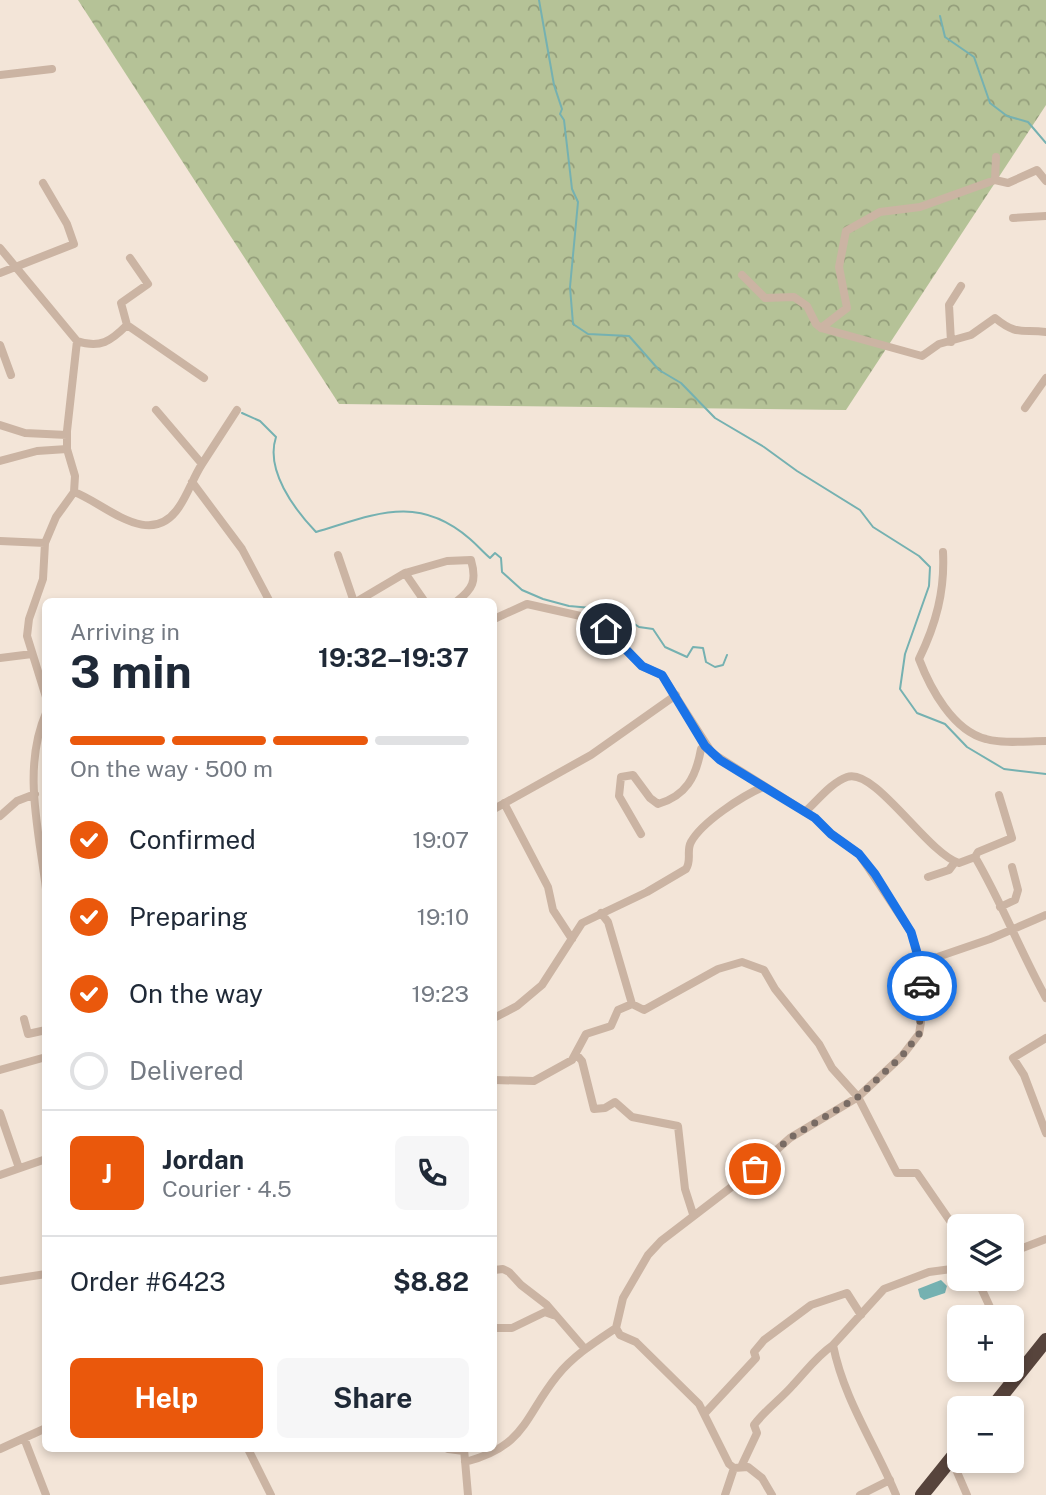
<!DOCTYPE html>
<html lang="en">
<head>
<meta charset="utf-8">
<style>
	:root { --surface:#fff; --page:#f6f6f7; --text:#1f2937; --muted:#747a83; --line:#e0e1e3; --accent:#ea580c }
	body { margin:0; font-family:"Public Sans",sans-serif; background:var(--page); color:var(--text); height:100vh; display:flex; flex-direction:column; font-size:26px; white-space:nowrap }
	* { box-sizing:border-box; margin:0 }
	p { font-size:23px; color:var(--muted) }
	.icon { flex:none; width:38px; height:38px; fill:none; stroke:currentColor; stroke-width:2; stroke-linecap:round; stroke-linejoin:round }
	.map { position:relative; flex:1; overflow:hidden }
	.sheet { position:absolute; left:42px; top:598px; width:455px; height:854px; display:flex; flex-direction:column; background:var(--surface); border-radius:10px; box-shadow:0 4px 10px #0003 }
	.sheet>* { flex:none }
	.buttons { position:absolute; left:947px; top:1214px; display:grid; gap:14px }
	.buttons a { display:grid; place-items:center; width:77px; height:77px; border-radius:10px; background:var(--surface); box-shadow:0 4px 10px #0003; font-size:35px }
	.pin { position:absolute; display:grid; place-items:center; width:60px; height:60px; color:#fff; margin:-30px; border:4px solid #fff; border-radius:50%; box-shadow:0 2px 7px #0007 }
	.courier { position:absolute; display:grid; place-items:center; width:70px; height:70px; margin:-35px; border:5px solid #1a73e8; border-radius:50%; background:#fff; color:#222; box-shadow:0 2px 9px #0007 }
	.headline em { font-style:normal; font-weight:700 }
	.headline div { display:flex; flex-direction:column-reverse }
	.headline { display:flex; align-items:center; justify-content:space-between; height:119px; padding:0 28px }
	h1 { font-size:46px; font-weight:700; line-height:52px }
	.bar { display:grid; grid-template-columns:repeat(4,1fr); gap:10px 7px; align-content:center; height:84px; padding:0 28px }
	.bar i { height:9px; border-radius:5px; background:var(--line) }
	.bar .active { background:var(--accent) }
	.bar p { grid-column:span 4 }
	.line { display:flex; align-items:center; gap:18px; padding:0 28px; border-top:2px solid var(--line) }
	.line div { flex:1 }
	.round { display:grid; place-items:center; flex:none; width:74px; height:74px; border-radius:10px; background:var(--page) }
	ol { padding:0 28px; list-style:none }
	li { display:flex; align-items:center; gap:21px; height:77px }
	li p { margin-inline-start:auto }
	li .icon { padding:7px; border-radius:50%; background:var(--accent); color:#fff; stroke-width:4 }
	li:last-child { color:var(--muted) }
	li i { width:38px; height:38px; border:4px solid var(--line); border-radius:50% }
	.button { display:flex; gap:14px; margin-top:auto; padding:14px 28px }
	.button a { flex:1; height:80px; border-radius:10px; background:var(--accent); color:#fff; font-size:28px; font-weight:700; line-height:80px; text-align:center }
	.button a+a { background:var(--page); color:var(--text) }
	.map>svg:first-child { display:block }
	.forest { fill:url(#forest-crowns) }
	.water { fill:#75b1b1 }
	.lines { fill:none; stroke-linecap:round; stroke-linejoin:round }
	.stream { stroke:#75b1b1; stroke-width:2 }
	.street { stroke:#cbb4a3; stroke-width:8 }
	.highway { stroke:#57443c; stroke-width:14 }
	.done { stroke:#786b64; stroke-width:7; stroke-dasharray:0 12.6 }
	.route { stroke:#1a73e8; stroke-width:9 }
</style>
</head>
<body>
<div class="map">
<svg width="1046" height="1495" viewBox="0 0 1046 1495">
	<defs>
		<pattern id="forest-crowns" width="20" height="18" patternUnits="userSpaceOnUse" patternTransform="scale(1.75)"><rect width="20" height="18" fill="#b5c297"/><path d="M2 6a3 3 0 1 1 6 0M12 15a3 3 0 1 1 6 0" fill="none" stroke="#949e7b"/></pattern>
	</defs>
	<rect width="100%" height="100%" fill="#f3e5d8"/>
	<path class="forest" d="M78 0H1046V105L846 410 339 404Z"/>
	<path class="water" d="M941 1280 947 1286 945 1293 924 1300 920 1297 918 1289Z"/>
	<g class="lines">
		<path class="stream" d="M539 0 554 85 562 109 560 114 564 120 572 189 578 202 570 287 573 324 588 334 629 336 659 370 681 383 715 418 764 447 797 471 860 510 873 527 919 556 930 567 929 586 905 654 900 689 917 713 945 724 967 747 1004 769 1046 774
			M940 16 945 37 974 57 990 103 1007 116 1028 122 1046 143
			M242 413 260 421 276 437C265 470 294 509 316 532 374 515 417 493 470 539 477 545 483 552 490 558L495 553 501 558 502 572 522 590 543 599 569 606 614 610 639 627 653 629 665 647 687 657 693 647 703 648 706 662 715 667 723 665 727 655"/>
		<path class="street" d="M0 75 52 69
			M996 157 995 180 1008 183 1037 170 1046 181
			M1013 218 1046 216
			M0 248 77 341 67 431V449L75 476 74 492 56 517 45 543 43 579 29 619 27 636 46 697
			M0 273 74 244 67 224 43 183
			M742 275 765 298 794 297 807 306 816 324 821 328 922 356 939 344 971 335 995 318C1017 336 1022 329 1046 332
			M127 325 121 303 148 284 130 258
			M821 328 847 308 839 267 846 231 880 212 920 207 995 180
			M77 341C100 349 111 341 127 325L204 378
			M951 342 949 305 961 286
			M0 345 11 375
			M1025 408 1046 378
			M0 425 25 433 67 435
			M0 461 37 451 67 449
			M202 464 237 410
			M192 482 242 549 270 602
			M74 492C105 503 150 551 179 507 188 494 193 478 202 464L156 410
			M0 541 45 543
			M943 552C945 591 936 624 919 659 930 688 953 731 986 739 1004 744 1028 741 1046 741
			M338 555 354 602
			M405 573 447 561 471 560C477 581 473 589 456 602
			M356 602 405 573 425 602
			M494 619 527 604 585 617 605 630 642 666 662 675 712 753 815 818 831 834 859 854 911 932 920 963 921 1022 919 1034 902 1056 858 1097 790 1138 755 1169 661 1241 648 1255 623 1298 616 1328 620 1335 636 1342 699 1404 729 1464 734 1468 748 1467 762 1478 772 1495
			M0 658 32 654
			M46 713C22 768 39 831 46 889
			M504 803 548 887 553 910 572 939
			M494 809 591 755 676 695
			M805 812C817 801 832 782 847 777 875 767 927 853 959 863L975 857C1002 903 1020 951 1046 998
			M0 816 17 801 35 794
			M641 834 619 796 621 777 633 775 650 798 658 804C686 796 696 777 701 749L705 746
			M975 857 978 852 1012 838 999 795
			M928 877 949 870 955 862
			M1000 907 1015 900 1018 890 1012 867
			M920 963 990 939 1046 915
			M632 1004 644 1010 718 969 742 962 764 970 775 989 819 1044 832 1068 858 1097 897 1173H917L959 1234
			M494 1018 517 1006 542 985 582 923 647 892 686 869C692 860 686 851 691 842 702 822 742 796 763 787
			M24 1019 28 1034 46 1030
			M1046 1038 1013 1058 1024 1075 1046 1133
			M576 1054 582 1061 594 1109 605 1108 615 1102 632 1117 678 1126 685 1189 693 1214
			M0 1070 46 1057
			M494 1080 534 1081 572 1060 586 1034 611 1026 618 1010 632 1004 608 922 601 913
			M0 1113 19 1168
			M0 1175 46 1159
			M1012 1252 1046 1239
			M494 1270 503 1269 509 1272 521 1285 547 1305 585 1349
			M977 1279 995 1318
			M0 1281 46 1274
			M494 1328H512L545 1312 553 1315
			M1012 1351 1022 1371
			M705 1413 756 1358 754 1352 764 1340 811 1305 847 1293 861 1315
			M24 1438 46 1495
			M0 1449 46 1428
			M248 1449 271 1495
			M448 1449 464 1451
			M464 1449 468 1495
			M951 1458 967 1495
			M465 1462C526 1446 524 1417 557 1376 573 1356 595 1342 616 1328
			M741 1467 757 1433 754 1425C766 1409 781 1399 793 1385 807 1370 816 1357 833 1345
			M725 1495 734 1468
			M860 1495 890 1480
			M896 1495C875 1444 844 1400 833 1345L884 1289 929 1272 959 1268"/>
		<path class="highway" d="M991 1409 1046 1340
			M922 1495 959 1449"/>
	</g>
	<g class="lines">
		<path class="done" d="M755 1169 790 1138 858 1097 902 1056 919 1034 922 986"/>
		<path class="route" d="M606 629 642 666 662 675 705 746 720 760 815 818 831 834 859 854 875 874 911 932 920 963 922 986"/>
	</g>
</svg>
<div class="buttons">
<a><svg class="icon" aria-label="layers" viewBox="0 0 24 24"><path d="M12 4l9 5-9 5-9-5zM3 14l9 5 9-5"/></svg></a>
<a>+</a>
<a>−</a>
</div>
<div class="pin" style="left:755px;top:1169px;background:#ea580c"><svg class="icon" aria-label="bag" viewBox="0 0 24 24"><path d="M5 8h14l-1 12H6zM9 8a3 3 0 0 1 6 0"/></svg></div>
<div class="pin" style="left:606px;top:629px;background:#1f2937"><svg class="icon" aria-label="home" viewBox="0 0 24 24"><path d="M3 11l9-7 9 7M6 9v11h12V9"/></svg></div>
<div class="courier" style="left:922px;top:986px"><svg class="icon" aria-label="car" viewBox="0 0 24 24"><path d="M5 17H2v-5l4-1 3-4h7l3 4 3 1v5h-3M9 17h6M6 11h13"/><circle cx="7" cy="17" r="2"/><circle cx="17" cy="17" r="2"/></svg></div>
<section class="sheet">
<div class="headline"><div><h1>3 min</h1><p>Arriving in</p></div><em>19:32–19:37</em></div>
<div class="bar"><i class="active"></i><i class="active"></i><i class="active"></i><i></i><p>On the way · 500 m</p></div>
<ol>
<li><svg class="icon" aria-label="check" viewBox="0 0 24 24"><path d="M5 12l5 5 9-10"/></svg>Confirmed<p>19:07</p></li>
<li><svg class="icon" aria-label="check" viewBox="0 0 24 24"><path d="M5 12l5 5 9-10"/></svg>Preparing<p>19:10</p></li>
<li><svg class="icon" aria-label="check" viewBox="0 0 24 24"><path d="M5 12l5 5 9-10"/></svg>On the way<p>19:23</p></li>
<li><i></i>Delivered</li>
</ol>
<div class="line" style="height:126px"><b class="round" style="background:var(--accent);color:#fff">J</b><div><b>Jordan</b><p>Courier · 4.5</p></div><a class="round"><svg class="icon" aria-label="phone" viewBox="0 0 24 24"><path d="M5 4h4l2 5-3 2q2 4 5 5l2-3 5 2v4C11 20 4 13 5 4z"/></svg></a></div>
<div class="line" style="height:91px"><div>Order #6423</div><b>$8.82</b></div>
<div class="button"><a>Help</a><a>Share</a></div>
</section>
</div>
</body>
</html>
